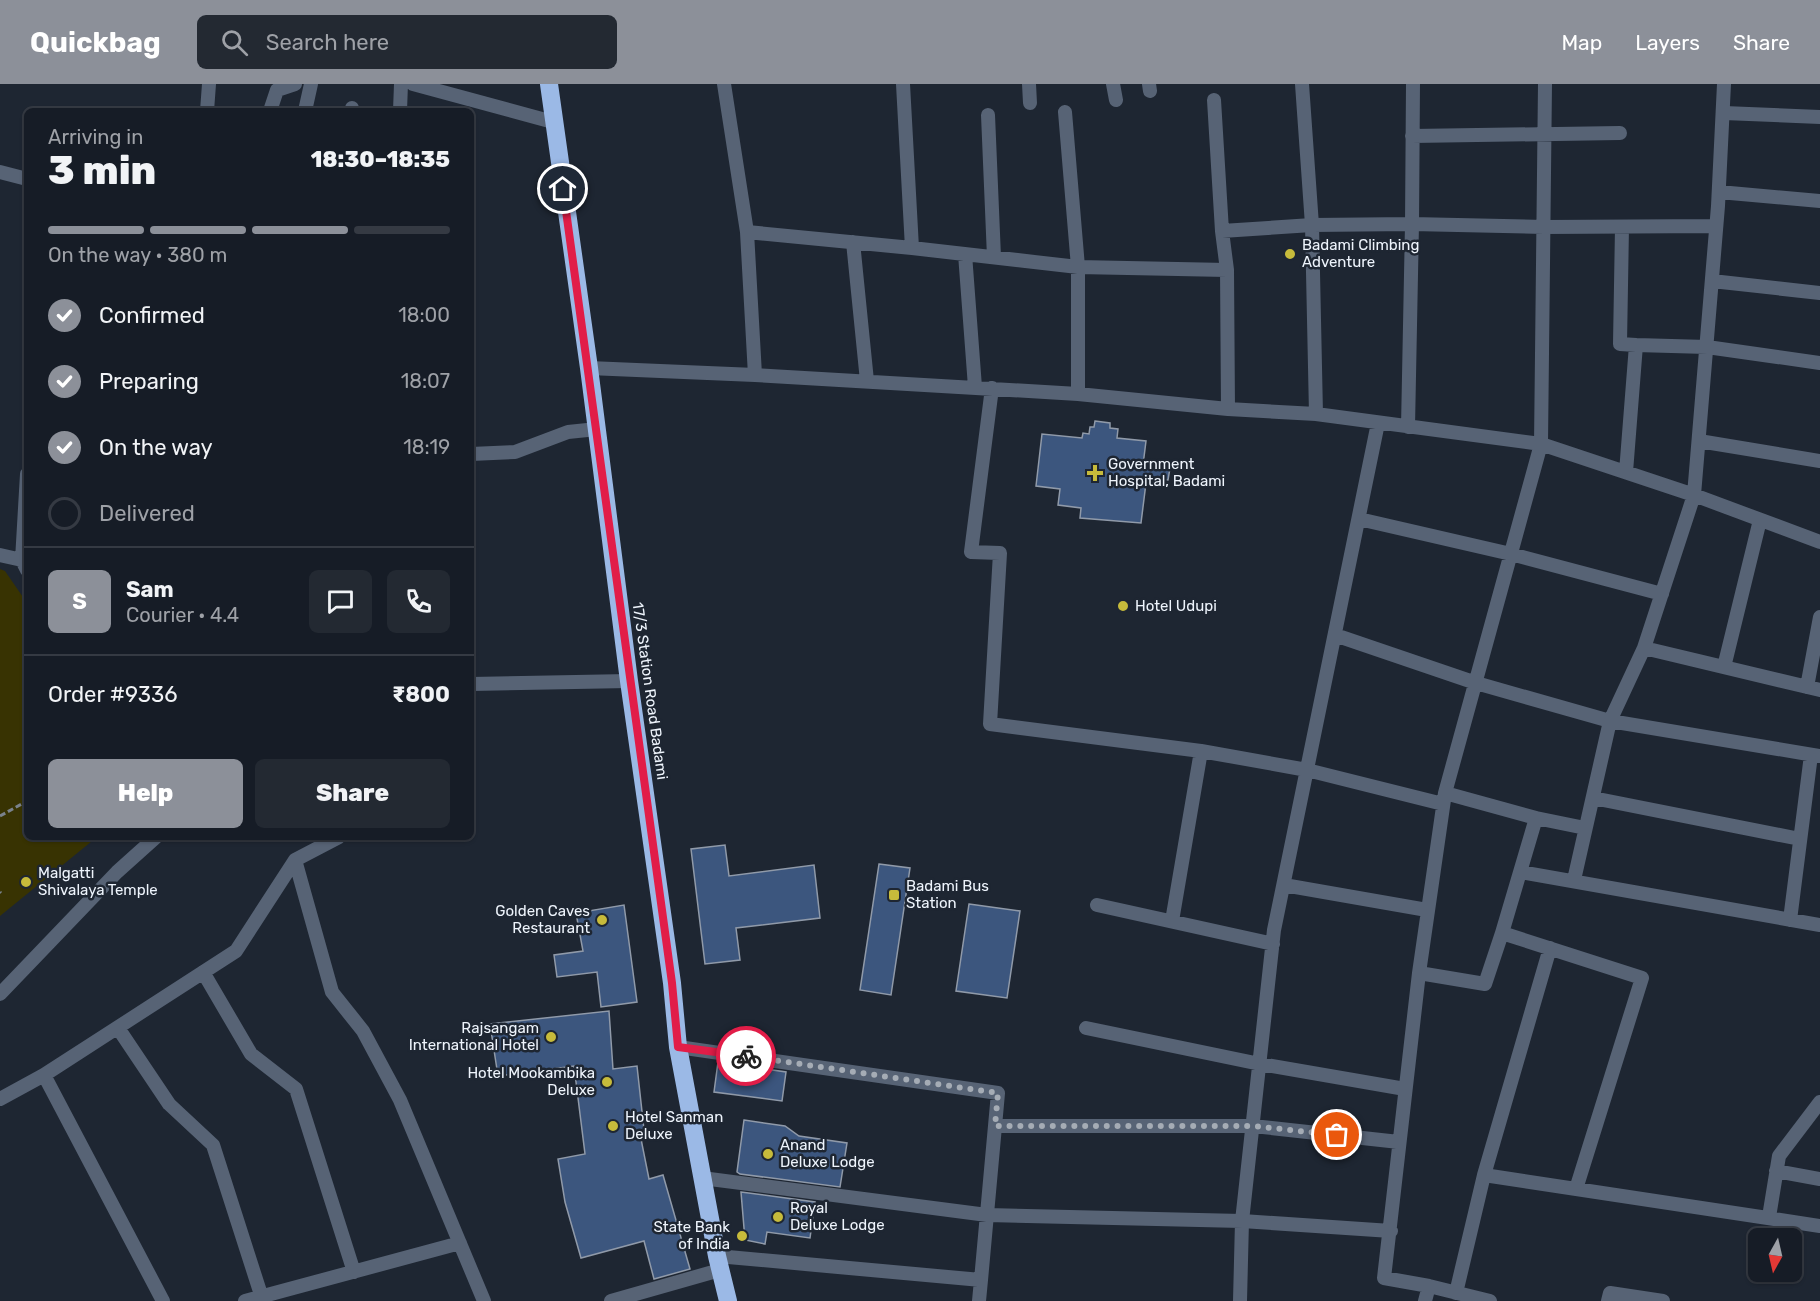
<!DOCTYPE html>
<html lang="en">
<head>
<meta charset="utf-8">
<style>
	:root { --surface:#161c26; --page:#232932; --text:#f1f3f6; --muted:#9ea1a7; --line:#353a43; --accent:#8c9099 }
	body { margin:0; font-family:Rubik,sans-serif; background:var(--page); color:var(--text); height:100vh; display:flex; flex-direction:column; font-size:22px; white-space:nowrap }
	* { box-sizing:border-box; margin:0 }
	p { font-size:20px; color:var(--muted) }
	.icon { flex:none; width:33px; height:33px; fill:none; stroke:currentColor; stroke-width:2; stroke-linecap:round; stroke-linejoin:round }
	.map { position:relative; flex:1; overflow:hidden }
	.drawer { position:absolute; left:24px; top:24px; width:450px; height:732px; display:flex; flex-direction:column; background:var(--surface); border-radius:9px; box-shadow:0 2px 4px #0004,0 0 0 2px var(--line) }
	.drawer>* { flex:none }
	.needle { width:39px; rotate:188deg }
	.buttons { position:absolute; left:1748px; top:1144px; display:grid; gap:12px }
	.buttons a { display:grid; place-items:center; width:54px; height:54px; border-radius:9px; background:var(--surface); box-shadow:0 2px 4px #0004,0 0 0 2px var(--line); font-size:30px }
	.pin { position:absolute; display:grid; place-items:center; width:51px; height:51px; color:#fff; margin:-26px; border:3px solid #fff; border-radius:50%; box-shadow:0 2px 6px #0007 }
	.courier { position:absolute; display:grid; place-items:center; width:60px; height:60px; margin:-30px; border:4px solid #e11d48; border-radius:50%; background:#fff; color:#222; box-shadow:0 2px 8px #0007 }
	.head em { font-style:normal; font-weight:800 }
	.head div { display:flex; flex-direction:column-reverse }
	.head { display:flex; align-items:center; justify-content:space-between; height:102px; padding:0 24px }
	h1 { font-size:39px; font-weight:800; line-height:45px }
	.bar { display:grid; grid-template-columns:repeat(4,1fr); gap:9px 6px; align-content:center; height:72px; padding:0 24px }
	.bar i { height:8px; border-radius:4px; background:var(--line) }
	.bar .selected { background:var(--accent) }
	.bar p { grid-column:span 4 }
	.line { display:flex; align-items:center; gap:15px; padding:0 24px; border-top:2px solid var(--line) }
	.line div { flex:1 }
	.round { display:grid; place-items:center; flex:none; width:63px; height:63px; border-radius:9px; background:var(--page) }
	ol { padding:0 24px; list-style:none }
	li { display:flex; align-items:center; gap:18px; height:66px }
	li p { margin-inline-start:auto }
	li .icon { padding:6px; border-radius:50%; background:var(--accent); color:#fff; stroke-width:4 }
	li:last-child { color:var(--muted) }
	li i { width:33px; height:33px; border:3px solid var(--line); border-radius:50% }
	.button { display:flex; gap:12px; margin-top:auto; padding:12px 24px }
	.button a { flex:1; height:69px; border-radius:9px; background:var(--accent); color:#fff; font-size:24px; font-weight:800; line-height:69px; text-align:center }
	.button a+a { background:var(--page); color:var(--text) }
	header { display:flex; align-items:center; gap:36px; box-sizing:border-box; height:84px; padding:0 30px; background:var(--accent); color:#fff }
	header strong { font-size:28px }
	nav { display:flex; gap:33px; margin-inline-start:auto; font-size:21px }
	.search { width:420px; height:54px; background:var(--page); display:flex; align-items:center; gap:15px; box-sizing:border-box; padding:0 21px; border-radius:9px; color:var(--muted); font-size:22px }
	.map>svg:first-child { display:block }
	.green { fill:#383302 }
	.building { fill:#3c567e; stroke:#909aa9; stroke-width:1.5 }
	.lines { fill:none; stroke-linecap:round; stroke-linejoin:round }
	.path { stroke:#7a828c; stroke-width:3; stroke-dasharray:6 3; stroke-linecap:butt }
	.street { stroke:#576375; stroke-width:14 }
	.highway { stroke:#9bb9e6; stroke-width:18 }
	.done { stroke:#a5acb5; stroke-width:6; stroke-dasharray:0 10.8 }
	.route { stroke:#e11d48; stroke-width:8 }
	.poi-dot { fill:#c7bb3b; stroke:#1e2632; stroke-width:2 }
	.labels { text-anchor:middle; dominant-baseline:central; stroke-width:5; stroke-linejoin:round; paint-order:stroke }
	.poi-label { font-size:15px; fill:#eef4fc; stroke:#1e2632; text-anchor:start }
	.street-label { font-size:15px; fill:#eef4fc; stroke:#1e2632 }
</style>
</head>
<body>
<header>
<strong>Quickbag</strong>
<div class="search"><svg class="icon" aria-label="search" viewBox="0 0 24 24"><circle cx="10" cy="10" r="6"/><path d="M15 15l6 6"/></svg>Search here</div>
<nav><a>Map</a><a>Layers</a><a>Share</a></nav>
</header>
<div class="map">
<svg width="1820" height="1217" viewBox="0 0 1820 1217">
	<rect width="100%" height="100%" fill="#1e2632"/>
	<path class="green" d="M0 485 5 487 27 519V753H97L0 832Z"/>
	<path class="building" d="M1095 337 1110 339V344L1118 345 1117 354 1146 357 1143 381 1170 384 1168 396 1150 394 1149 399H1146L1141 439 1080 434 1081 424 1058 421 1060 405 1036 402 1042 350 1082 354 1083 349 1089 350 1090 343H1094Z
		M725 761 729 792 814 781 820 834 736 844 740 876 705 880 691 765Z
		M879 780 910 784 891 911 860 906Z
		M969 820 1020 827 1007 914 956 907Z
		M624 821 637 918 601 923 597 888 557 893 554 871 583 867 576 829Z
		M609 927 613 985 637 982 645 1055H641L649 1095 663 1091 690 1185 654 1195 644 1157 581 1174 565 1118 558 1075 585 1070 574 982 498 992 490 940Z
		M718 978 786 988 782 1017 714 1008Z
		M744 1036 785 1042 799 1052 847 1059 840 1103 740 1090 737 1088Z
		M741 1108 815 1118 810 1154 767 1148 765 1160 745 1156Z"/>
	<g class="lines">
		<path class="path" d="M0 732 27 717
			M0 808 1 809"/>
		<path class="street" d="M413 0 553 38
			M724 0 747 148 755 291
			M903 0 912 164
			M1029 0 1030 19
			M1113 0 1116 16
			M1149 0 1150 7
			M1302 0 1312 141 1316 330
			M1214 16 1222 147 1227 186 1228 325
			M207 27 209 0
			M270 27 277 6 295 0
			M305 27 311 0
			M352 27V24
			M400 27 401 0
			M1065 28 1078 183V310
			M1724 29 1820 33
			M988 31 994 173
			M1412 52 1620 49
			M0 88 27 95
			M1719 108 1820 117
			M1622 143 1620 260 1636 261
			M1222 147 1312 141 1412 140 1413 0
			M747 148 912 164 1078 183 1227 186
			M853 158 867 297
			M965 170 975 303
			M1712 197 1820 209
			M589 284 755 291 1078 310 1228 325 1316 330 1541 360 1694 411 1820 458
			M992 304 971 468 1000 469 990 640 1201 667
			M1408 343 1412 140 1544 143 1716 142
			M1699 357 1820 377
			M471 370 515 368 568 348 597 345
			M1626 388 1636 261 1707 263 1820 279
			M1359 435 1511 470 1662 510
			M0 471 22 476 27 486
			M22 476 27 390
			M1335 551 1476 599 1610 637 1644 564 1820 606
			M1644 564 1694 411 1718 122 1724 0
			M1724 583 1760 436
			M471 600 629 597
			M1807 603 1820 533
			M1445 709 1536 734 1502 849 1642 894 1576 1105
			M1593 714 1800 755
			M1536 734 1585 744
			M295 776 332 908 363 947 400 1016 484 1217
			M1520 788 1820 841
			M1574 796 1610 637 1820 672
			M1284 801 1427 826
			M1097 821 1273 860
			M1790 836 1811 671
			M1172 837 1201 667 1307 686 1443 720
			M203 888 251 970 296 1005 354 1188
			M1419 889 1485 900 1502 849
			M0 910 117 788 156 753
			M118 944 169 1020 213 1061 263 1217
			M1086 944 1260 980 1405 1005
			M678 963 998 1009 981 1196 717 1172
			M0 1015 44 991
			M995 1042H1253L1399 1058
			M1776 1087 1820 1095
			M1484 1091 1550 864
			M702 1094 987 1131 1242 1137 1391 1147
			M1769 1133 1779 1072 1820 1018
			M1429 1202 1490 1217
			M1456 1209 1484 1091 1820 1142
			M163 1217 44 991 236 867 295 776 339 753
			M245 1217 460 1159
			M611 1217 720 1186
			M979 1217 981 1196
			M1240 1217 1242 1137 1274 846 1378 339
			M1425 1217 1429 1202 1384 1194 1419 889 1445 709 1541 360 1545 0
			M1608 1217 1610 1209 1663 1217"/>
		<path class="highway" d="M549 0 589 284 629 597 672 899 678 963 717 1172 728 1217"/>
	</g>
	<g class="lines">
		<path class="done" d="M746 972 998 1009 995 1042H1253L1337 1051"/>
		<path class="route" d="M563 105 672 899 678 963 746 972"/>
	</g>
	<g class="poi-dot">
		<circle cx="1290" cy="170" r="6"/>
		<path d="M1092 380h6v6h6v6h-6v6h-6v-6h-6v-6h6z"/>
		<circle cx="1123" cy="522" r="6"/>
		<circle cx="26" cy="798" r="6"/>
		<rect x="888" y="805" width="12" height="12" rx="3"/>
		<circle cx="602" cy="836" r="6"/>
		<circle cx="551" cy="953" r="6"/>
		<circle cx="607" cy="998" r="6"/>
		<circle cx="613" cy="1042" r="6"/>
		<circle cx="768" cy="1070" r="6"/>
		<circle cx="778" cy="1133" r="6"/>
		<circle cx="742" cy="1152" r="6"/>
	</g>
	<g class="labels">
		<g class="poi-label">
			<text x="1302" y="161">Badami Climbing<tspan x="1302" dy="17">Adventure</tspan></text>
			<text x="1108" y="380">Government<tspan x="1108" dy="17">Hospital, Badami</tspan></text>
			<text x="1135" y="522">Hotel Udupi</text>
			<text x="38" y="789">Malgatti<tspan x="38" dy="17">Shivalaya Temple</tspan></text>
			<text x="906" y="802">Badami Bus<tspan x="906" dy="17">Station</tspan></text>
			<text x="590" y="827" text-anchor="end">Golden Caves<tspan x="590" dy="17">Restaurant</tspan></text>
			<text x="539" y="944" text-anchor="end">Rajsangam<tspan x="539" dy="17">International Hotel</tspan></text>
			<text x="595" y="989" text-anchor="end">Hotel Mookambika<tspan x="595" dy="17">Deluxe</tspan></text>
			<text x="625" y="1033">Hotel Sanman<tspan x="625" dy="17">Deluxe</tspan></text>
			<text x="780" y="1061">Anand<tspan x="780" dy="17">Deluxe Lodge</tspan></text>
			<text x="790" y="1124">Royal<tspan x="790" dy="17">Deluxe Lodge</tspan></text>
			<text x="730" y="1143" text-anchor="end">State Bank<tspan x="730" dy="17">of India</tspan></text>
		</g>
		<g class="street-label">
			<text transform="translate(650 607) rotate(82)">17/3 Station Road Badami</text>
		</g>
	</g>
</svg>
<div class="buttons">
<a><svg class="needle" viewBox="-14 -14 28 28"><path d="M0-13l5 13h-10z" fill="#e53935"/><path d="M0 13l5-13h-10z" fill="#9ea1a7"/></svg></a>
</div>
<div class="pin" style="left:1337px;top:1051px;background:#ea580c"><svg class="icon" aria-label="bag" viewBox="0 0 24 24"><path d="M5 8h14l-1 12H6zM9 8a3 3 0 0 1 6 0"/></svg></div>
<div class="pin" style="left:563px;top:105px;background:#1f2937"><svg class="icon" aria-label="home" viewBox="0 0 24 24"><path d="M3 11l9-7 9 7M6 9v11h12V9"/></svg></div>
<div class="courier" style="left:746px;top:972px"><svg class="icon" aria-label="bike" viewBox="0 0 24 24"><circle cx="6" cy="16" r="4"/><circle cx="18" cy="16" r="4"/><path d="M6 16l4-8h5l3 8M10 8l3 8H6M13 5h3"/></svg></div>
<section class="drawer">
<div class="head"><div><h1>3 min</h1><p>Arriving in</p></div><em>18:30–18:35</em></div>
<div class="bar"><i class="selected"></i><i class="selected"></i><i class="selected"></i><i></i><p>On the way · 380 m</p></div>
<ol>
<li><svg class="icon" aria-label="check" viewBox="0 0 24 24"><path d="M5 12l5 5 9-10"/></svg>Confirmed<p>18:00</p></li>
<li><svg class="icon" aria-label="check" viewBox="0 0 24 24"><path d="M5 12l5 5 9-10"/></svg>Preparing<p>18:07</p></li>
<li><svg class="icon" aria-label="check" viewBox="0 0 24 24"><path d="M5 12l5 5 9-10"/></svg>On the way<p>18:19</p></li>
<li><i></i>Delivered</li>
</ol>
<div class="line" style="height:108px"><b class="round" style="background:var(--accent);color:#fff">S</b><div><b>Sam</b><p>Courier · 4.4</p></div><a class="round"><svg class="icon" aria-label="chat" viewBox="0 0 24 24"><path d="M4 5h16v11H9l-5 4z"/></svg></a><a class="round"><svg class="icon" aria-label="phone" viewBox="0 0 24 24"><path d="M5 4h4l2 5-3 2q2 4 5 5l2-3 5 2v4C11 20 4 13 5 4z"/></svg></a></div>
<div class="line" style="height:78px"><div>Order #9336</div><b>₹800</b></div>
<div class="button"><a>Help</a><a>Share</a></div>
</section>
</div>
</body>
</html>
